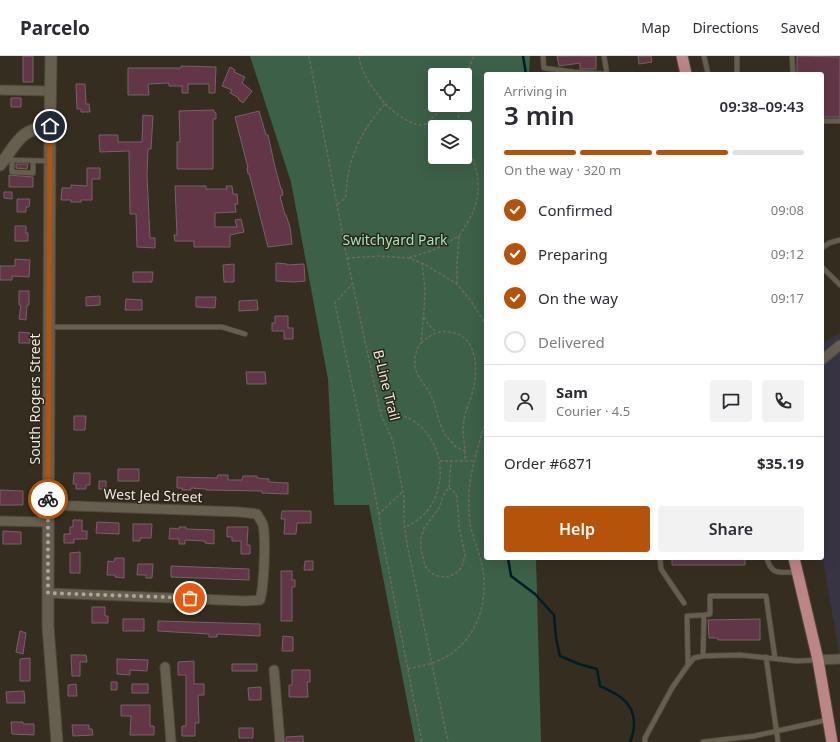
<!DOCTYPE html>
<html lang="en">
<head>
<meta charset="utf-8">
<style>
	:root { --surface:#fff; --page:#f2f2f3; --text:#2b2b33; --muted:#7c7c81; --line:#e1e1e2; --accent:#b45309 }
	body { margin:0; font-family:"Noto Sans",sans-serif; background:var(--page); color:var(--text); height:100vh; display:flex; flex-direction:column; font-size:15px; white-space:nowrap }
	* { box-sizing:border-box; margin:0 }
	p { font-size:13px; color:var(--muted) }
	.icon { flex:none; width:22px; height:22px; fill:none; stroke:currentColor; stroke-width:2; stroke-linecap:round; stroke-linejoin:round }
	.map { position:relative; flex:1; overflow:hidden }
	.sheet { position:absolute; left:484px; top:16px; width:340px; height:488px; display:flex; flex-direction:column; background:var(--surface); border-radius:4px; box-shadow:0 4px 16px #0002 }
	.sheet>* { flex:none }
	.controls { position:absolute; left:428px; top:12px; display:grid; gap:8px }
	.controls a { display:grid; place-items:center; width:44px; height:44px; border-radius:4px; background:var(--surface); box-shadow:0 4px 16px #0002; font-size:20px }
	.pin { position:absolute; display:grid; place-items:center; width:34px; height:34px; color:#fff; margin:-17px; border:2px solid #fff; border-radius:50%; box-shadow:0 1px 4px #0007 }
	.courier { position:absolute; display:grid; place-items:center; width:40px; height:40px; margin:-20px; border:3px solid #b45309; border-radius:50%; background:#fff; color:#222; box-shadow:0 1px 5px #0007 }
	.headline em { font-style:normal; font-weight:600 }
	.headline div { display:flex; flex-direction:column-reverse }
	.headline { display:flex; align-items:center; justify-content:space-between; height:68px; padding:0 20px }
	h1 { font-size:26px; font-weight:600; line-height:30px }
	.bar { display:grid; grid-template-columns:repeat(4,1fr); gap:6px 4px; align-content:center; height:48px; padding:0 20px }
	.bar i { height:5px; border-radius:3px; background:var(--line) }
	.bar .on { background:var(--accent) }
	.bar p { grid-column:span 4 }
	.line { display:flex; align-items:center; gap:10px; padding:0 20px; border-top:1px solid var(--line) }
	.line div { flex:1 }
	.round { display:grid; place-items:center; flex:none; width:42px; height:42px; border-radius:4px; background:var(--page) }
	ol { padding:0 20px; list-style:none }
	li { display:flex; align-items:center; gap:12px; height:44px }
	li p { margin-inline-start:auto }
	li .icon { padding:4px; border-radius:50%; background:var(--accent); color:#fff; stroke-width:4 }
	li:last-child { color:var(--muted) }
	li i { width:22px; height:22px; border:2px solid var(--line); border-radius:50% }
	.primary-button { display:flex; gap:8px; margin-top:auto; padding:8px 20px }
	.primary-button a { flex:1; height:46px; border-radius:4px; background:var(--accent); color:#fff; font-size:16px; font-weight:600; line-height:46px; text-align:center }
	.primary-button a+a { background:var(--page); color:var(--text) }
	header { display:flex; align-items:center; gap:24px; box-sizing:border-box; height:56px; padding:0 20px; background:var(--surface); border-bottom:1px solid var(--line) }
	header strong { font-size:19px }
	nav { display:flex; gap:22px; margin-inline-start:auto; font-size:14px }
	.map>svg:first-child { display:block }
	.education { fill:#393444 }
	.green { fill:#3c6048; fill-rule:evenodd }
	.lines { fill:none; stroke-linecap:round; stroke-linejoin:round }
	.stream { stroke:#001d26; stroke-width:2.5 }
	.building { fill:#623646; stroke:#756267 }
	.service-casing { stroke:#4f493d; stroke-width:6 }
	.minor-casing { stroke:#4f493d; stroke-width:11 }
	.tertiary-casing { stroke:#4f493d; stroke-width:13 }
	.primary-casing { stroke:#4f493d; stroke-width:13 }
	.path { stroke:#706a5d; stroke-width:1.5; stroke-dasharray:3 2; stroke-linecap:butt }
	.service { stroke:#665e4f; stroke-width:4.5 }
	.minor { stroke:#665e4f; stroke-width:9 }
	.tertiary { stroke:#665e4f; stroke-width:11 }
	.primary { stroke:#bc8586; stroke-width:11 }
	.done { stroke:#ada89d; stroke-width:4; stroke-dasharray:0 7.2 }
	.route { stroke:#b45309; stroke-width:5 }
	.labels { text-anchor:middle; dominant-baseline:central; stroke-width:3; stroke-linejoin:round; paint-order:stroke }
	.park-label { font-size:14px; fill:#a1e7b8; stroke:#2b2517 }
	.street-label { font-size:14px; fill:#ede9e0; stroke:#2b2517 }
</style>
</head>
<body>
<header>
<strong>Parcelo</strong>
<nav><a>Map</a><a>Directions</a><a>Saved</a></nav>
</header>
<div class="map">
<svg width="840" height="686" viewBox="0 0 840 686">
	<rect width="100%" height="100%" fill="#352e20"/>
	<path class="education" d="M840 277V603L822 497V288Z"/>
	<path class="green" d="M250 0H530L529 18H486V502H536L541 686H415L369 449H334L328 323 291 126ZM435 19H465V49H435ZM435 71H465V101H435Z"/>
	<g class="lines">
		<path class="stream" d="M523 0 526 18
			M508 502 511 520 535 538 554 559 556 582 560 600 579 608 597 613 600 630C608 634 619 638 625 645 636 656 636 672 630 686"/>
	</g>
	<path class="building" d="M23 0H33V26H23Z
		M557 0H596V13H580V7L559 10Z
		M638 0H651L652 6 639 8Z
		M797 0 840 1V61H822V18H797Z
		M181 10 216 11 215 37H209V28H188V37H182V30H169V27L148 28 149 39H128V12H181Z
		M230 11 235 14 234 16 245 21 242 27 252 35 243 47 238 43 239 42 230 37 232 34 222 30Z
		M76 28H85L86 48H89L90 56H81V53H77Z
		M11 42H21V51H11Z
		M214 54V56L216 57V63H213V113H177V86H180L179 55Z
		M259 55 266 79H268L275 111 281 133H282L283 139 280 140 285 159H286L290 171 292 188 268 191 249 117 248 118 247 112H248L235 61Z
		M143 59 153 60 151 93H148L147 119 150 182H155V192L137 191 136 158H130L129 95 100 96 99 79H118V86H142Z
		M16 108H28L27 113 16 112Z
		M87 112H100V123H92V144H81V146H71V144H61L62 132H71V129L87 130Z
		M9 119 33 121V131H9Z
		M175 130H206V133H227L226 130H232L233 138H237L238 148H235L236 156 215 157V171H237L235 164 241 163 244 176 230 179V191H194V185H175L174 179H177Z
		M4 136H12V143L4 142Z
		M17 143H30L29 151H26V156H17Z
		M15 170H26V177H28V185H15Z
		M15 203 30 204 29 221 12 220V224H0V210H15Z
		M276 207 287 208V209L304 208 305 225 294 226 276 225Z
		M234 208V226H224L223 209Z
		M133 216H153L152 226H133Z
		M19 235H29V249H27L26 264 19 263 21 249H19Z
		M100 240V249L86 250V241Z
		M196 241H216L215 252 196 251Z
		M126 243 142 244V254H125Z
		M257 244 258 254 239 255V245Z
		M275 260H288V272H293V283H284V275H272V267H275Z
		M19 276 30 277V287H19Z
		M246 316H265L266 328H247Z
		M74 360H86L85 374H74Z
		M118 413H139V425H118Z
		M74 417H90V429H86V433H76V428H73Z
		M218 419H228V424H242L243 420H257V422L269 423V426L288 427V438L262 437V435L206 434V433L191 432V434H182V432H177V421L217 422Z
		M99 425H106V433H99Z
		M0 434 23 435V449H0Z
		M282 455H311V467H297L296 478H284L285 463H281Z
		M73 464H82V475H87V483H74V487H64V478H70V471H73Z
		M97 466 119 467V478L96 477Z
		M133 468H152L151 482H140V485H133Z
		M179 471H186V473L214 474V488L205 487V485L185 484V488H179V483H169L170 472 179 473Z
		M227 471H248L247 489H250V498H241V485H232V481H227Z
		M3 475 21 476V488H3Z
		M80 496V517H70V497Z
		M115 502H124V522L115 521V519H107L108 505 114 506Z
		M672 502H745V509H672Z
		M305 505H313V514H304Z
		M138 508H153L152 522H146V519H137Z
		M171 510 249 513V524L171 521Z
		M281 515H292V524H295V531H292V565H281Z
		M92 551H105V560H108V567H92Z
		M123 563H144V575H123Z
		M760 563V584H718V582H709L708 564Z
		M158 565 260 568V580L217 578V581H209V578L158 575Z
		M20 575 26 577 23 598 16 596Z
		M283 580 293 581V595H282Z
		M71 599H86L87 606H80V620H72Z
		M30 602V625H20V603Z
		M117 603 148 604 147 615 130 614V619L117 618Z
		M194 605V628H204V639H198L199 667H195V680H182V670H186V619H178V606Z
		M232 608H257V615H232Z
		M292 614H310V626H307L308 641H289V629H292Z
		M111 626H117V634H111Z
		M76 628 77 640H68V629Z
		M132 628H148V637H132Z
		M261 631V644H249L248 632Z
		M24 635 25 647H7L6 636Z
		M121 649H150V670H154V679H130L131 660H121Z
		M11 666H23V668H34V679L12 678Z
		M72 669H89V673H92L93 679 73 680Z
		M239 672H253V682H239Z
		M303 680V686H286V681Z"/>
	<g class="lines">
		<g class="service-casing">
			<path id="service" d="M543 0 544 12 574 16 607 18
				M604 0 607 18
				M704 0 708 18
				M792 0 793 18
				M737 18V0
				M822 65H840
				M6 104 50 105
				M12 105V116L33 117V105
				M822 192 829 187 840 184
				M822 211 840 229
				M50 271H222L245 278
				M660 502 661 513 684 547
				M767 502C771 520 781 516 797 516
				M703 600 704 559 710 558V540H766L775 602
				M766 601 778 686
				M688 609 687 560 704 559
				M645 686V682L672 632 688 609 694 602 703 600 740 599 796 605 818 604
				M703 686 754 680 827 664"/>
		</g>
		<g class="minor-casing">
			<path id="minor" d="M0 34 50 35
				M822 304 840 289
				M0 465 48 466
				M48 537 246 545 260 544C264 531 266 483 263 469 262 466 259 462 257 458L240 456 48 449
				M818 604 840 603
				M165 611 171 686
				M274 614 280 686"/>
		</g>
		<g class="tertiary-casing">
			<path id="tertiary" d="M51 0 50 70 48 523V571L57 686
				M0 109C18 87 18 74 50 70"/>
		</g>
		<g class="primary-casing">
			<path id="primary" d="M682 0 686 18
				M794 502 818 604 832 686"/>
		</g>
		<path class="path" d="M309 0 346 197 381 359 393 385 404 441V464L406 483 448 686
			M465 22 474 0
			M385 48C394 56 414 73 426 68L446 49
			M457 49 460 71
			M338 148 344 143 346 140C347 104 361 74 385 48 374 33 361 19 359 0
			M459 180C484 144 483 123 465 84
			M347 202 378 200 409 202 424 208 457 228 471 245 486 269
			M409 202 436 193 459 180 457 207V227
			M353 227 335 247 379 458
			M424 261 428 268 436 276
			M421 287C431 278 440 273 454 277 480 283 478 321 471 341 469 349 465 356 464 364 462 375 464 385 465 395L456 391 445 379 440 368 434 346 428 334 417 318 415 312V301L417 293 421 287 424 255 425 234 422 207
			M380 354C395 356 408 360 419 369 452 397 446 455 405 471
			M465 395V405
			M440 405H473
			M449 432 453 434 457 441 459 471 465 499 462 511 455 518 446 521 438 520 431 517 425 510 421 493V483L424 472 439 452 445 436 449 432 451 405
			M402 436 379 458 380 470 422 686
			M408 613C416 611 424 610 432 607 472 594 489 553 483 514 481 502 476 491 473 479 470 471 469 461 469 452 467 421 478 393 486 363"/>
		<use href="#service" class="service"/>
		<use href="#minor" class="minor"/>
		<use href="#tertiary" class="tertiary"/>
		<use href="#primary" class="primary"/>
	</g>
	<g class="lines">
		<path class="done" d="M48 443V537L190 542"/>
		<path class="route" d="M48 443 50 70"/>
	</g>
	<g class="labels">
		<g class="park-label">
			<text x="395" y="183">Switchyard Park</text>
		</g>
		<g class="street-label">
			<text transform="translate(387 329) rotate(76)">B-Line Trail</text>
			<text transform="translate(34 343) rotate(-90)">South Rogers Street</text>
			<text transform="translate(153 439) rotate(2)">West Jed Street</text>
		</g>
	</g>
</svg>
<div class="controls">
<a><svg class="icon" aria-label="locate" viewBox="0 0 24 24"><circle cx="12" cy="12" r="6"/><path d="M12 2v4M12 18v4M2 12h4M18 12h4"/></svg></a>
<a><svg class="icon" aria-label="layers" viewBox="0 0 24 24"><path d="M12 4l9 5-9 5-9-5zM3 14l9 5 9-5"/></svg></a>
</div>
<div class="pin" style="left:190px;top:542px;background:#ea580c"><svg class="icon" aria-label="bag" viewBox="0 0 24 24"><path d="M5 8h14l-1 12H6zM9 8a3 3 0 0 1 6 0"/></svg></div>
<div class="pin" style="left:50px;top:70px;background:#1f2937"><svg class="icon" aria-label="home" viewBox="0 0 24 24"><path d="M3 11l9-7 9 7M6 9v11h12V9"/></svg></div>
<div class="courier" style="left:48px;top:443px"><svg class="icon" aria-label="bike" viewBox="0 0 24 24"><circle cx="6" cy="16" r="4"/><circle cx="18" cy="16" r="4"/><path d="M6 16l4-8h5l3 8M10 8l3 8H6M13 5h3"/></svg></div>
<section class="sheet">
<div class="headline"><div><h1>3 min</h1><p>Arriving in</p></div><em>09:38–09:43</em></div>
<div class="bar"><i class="on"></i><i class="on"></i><i class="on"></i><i></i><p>On the way · 320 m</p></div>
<ol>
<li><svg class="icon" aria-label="check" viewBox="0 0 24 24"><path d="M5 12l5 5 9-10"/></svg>Confirmed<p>09:08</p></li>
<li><svg class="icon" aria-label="check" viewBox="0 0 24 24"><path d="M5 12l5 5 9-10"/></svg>Preparing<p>09:12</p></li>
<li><svg class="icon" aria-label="check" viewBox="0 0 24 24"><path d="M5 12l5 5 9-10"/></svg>On the way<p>09:17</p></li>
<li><i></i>Delivered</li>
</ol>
<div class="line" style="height:72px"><a class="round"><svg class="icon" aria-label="person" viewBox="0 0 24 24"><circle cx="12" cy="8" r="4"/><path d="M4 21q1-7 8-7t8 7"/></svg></a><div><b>Sam</b><p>Courier · 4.5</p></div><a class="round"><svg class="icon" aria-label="chat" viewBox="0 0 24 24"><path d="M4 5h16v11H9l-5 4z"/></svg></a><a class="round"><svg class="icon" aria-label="phone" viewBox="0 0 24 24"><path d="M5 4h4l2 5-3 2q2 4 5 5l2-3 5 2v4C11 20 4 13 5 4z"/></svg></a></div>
<div class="line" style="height:52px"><div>Order #6871</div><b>$35.19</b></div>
<div class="primary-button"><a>Help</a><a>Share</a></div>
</section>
</div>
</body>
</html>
